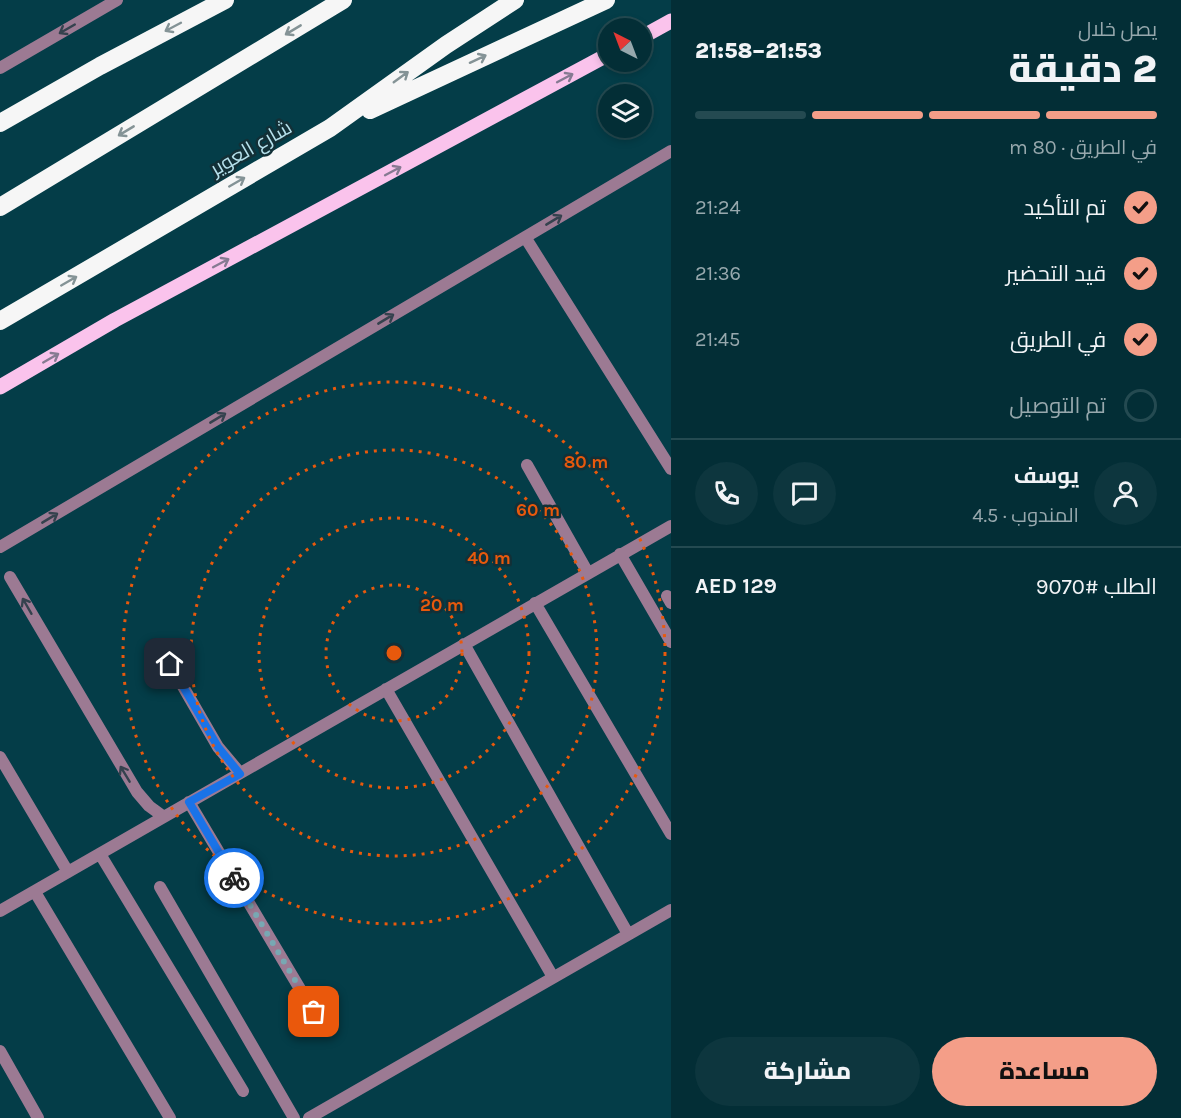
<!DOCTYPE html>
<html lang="ar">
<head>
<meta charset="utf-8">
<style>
	:root { --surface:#032e36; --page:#0d363e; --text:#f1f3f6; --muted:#97a8ad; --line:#244a51; --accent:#f49e88 }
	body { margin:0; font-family:Karla,Cairo,sans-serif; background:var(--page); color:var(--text); direction:rtl; height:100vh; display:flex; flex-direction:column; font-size:22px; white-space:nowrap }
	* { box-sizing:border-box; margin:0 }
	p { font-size:20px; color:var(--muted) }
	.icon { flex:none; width:33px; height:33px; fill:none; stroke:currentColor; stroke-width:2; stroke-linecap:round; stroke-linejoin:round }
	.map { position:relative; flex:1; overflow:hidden; direction:ltr }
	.panel { display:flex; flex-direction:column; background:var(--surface); width:510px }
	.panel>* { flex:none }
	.needle { width:39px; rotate:318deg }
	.fabs { position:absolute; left:598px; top:18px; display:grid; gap:12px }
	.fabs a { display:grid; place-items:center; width:54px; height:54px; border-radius:50%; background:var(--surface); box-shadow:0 3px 9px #0003,0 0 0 2px var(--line); font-size:30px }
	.pin { position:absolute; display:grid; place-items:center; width:51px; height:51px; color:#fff; margin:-26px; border-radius:12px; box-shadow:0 3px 9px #0006 }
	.courier { position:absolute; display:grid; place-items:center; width:60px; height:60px; margin:-30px; border:4px solid #1a73e8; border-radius:50%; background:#fff; color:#222; box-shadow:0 2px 8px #0007 }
	.summary em { font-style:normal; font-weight:800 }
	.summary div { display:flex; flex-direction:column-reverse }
	.summary { display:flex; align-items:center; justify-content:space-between; height:102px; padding:0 24px }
	h1 { font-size:39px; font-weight:800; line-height:45px }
	.bar { display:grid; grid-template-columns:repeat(4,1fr); gap:9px 6px; align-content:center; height:72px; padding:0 24px }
	.bar i { height:8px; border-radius:4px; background:var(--line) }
	.bar .selected { background:var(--accent) }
	.bar p { grid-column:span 4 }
	.line { display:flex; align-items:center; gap:15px; padding:0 24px; border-top:2px solid var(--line) }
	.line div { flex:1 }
	.round { display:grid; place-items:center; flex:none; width:63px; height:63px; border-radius:32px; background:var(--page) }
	ol { padding:0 24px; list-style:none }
	li { display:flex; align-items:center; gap:18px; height:66px }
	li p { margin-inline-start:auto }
	li .icon { padding:6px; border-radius:50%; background:var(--accent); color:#111; stroke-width:4 }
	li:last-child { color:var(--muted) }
	li i { width:33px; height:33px; border:3px solid var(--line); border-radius:50% }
	.action { display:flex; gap:12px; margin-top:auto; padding:12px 24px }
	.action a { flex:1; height:69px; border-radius:36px; background:var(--accent); color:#111; font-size:24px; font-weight:800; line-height:69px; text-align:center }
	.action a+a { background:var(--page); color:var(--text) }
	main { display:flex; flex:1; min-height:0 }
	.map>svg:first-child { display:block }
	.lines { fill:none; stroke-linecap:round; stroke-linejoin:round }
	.lane { stroke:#9c7a93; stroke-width:12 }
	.street { stroke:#9c7a93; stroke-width:12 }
	.primary { stroke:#fac3ec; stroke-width:15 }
	.highway { stroke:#f6f6f6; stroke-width:18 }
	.oneway { stroke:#849396 }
	.oneway2 { stroke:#35424e }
	.oneway3 { stroke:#867a92 }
	.done { stroke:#78a8b3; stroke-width:6; stroke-dasharray:0 10.8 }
	.route { stroke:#1a73e8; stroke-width:8 }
	.ring { fill:none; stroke:#e8590c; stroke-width:3; stroke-dasharray:3 6 }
	.labels { text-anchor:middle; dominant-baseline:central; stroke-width:5; stroke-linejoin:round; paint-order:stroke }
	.street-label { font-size:20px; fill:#b6e1ec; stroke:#133037 }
	.centre { fill:#e8590c; stroke:#133037; stroke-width:3 }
	.ring-label { font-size:18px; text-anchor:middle; font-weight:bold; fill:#e8590c; stroke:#133037; stroke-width:5; stroke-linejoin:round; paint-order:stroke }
</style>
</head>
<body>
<main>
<section class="panel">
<div class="summary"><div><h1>2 دقيقة</h1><p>يصل خلال</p></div><em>21:53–21:58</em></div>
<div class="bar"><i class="selected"></i><i class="selected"></i><i class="selected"></i><i></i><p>في الطريق · 80 m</p></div>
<ol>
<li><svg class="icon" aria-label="check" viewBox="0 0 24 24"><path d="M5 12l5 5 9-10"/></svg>تم التأكيد<p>21:24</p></li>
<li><svg class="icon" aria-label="check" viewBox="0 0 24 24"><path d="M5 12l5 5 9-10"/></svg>قيد التحضير<p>21:36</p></li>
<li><svg class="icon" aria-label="check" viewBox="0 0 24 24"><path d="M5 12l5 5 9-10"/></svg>في الطريق<p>21:45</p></li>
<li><i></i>تم التوصيل</li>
</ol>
<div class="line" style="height:108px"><a class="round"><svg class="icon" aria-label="person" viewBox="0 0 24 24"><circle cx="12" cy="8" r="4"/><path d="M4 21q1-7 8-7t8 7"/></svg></a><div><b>يوسف</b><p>المندوب · 4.5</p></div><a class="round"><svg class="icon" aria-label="chat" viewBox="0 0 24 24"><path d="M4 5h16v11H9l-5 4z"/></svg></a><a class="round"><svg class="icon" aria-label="phone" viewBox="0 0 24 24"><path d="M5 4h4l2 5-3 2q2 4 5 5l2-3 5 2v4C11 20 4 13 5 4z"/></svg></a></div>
<div class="line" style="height:78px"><div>الطلب #9070</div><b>AED 129</b></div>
<div class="action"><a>مساعدة</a><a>مشاركة</a></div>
</section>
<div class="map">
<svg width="671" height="1118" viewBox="0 0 671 1118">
	<rect width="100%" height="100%" fill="#043d48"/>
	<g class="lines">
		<path class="lane" d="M525 237 671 469
			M527 465 588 573
			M0 547 671 151
			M620 554 671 642
			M10 577 137 792 149 806 164 817
			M667 596 671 603
			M535 603 671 834
			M464 644 628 934
			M170 664 218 747 240 773
			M386 689 553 977
			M0 757 68 872
			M189 802 325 1031
			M100 854 243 1091
			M160 887 294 1118
			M35 892 170 1118
			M0 911 671 526
			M0 1051 38 1118
			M309 1118 671 910"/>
		<path class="street" d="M0 68 117 0"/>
		<path class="primary" d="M642 37 671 21
			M0 387 115 320 609 54"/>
		<path class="highway" d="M370 110 606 0
			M0 123 100 66 225 0
			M0 207 343 0
			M0 321 330 128 446 45 515 0"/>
	</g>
	<defs><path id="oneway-shaft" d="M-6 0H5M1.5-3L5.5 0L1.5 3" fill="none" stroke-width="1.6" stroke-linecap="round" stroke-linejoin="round" transform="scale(1.5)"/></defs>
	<g class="oneway">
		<use href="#oneway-shaft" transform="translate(173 27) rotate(152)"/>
		<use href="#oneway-shaft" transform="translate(293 30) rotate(149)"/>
		<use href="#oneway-shaft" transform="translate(478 59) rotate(-25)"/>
		<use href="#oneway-shaft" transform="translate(401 77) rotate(-36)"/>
		<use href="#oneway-shaft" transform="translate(126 131) rotate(149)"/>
		<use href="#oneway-shaft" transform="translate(237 182) rotate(-30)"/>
		<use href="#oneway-shaft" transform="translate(69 281) rotate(-30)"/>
	</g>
	<g class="oneway2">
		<use href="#oneway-shaft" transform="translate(67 29) rotate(150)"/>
		<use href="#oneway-shaft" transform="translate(554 220) rotate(-31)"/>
		<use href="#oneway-shaft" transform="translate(386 319) rotate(-31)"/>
		<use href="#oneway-shaft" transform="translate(218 418) rotate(-31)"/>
		<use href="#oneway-shaft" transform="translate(50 518) rotate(-31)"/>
		<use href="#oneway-shaft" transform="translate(27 606) rotate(-120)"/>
		<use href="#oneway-shaft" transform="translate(125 774) rotate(-121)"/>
	</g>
	<g class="oneway3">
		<use href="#oneway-shaft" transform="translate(565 78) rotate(-28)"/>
		<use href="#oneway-shaft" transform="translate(393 171) rotate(-28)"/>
		<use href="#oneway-shaft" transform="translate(221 263) rotate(-28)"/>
		<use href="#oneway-shaft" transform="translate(51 358) rotate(-30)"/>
	</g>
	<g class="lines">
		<path class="done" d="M234 878 314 1012"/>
		<path class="route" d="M170 664 218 747 240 774 189 802 234 878"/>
	</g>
	<g class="ring">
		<circle cx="394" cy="653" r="68"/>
		<circle cx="394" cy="653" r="135"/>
		<circle cx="394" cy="653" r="203"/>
		<circle cx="394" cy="653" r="271"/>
	</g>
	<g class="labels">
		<g class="street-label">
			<text transform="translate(251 148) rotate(-30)">شارع العوير</text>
		</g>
	</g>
	<circle cx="394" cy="653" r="9" class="centre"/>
	<g class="ring-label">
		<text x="586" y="468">80 m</text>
		<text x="538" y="516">60 m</text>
		<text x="489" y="564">40 m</text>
		<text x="442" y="611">20 m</text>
	</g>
</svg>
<div class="fabs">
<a><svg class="needle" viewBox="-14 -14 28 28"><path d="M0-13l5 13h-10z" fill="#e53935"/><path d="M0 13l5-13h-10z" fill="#97a8ad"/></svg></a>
<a><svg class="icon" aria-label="layers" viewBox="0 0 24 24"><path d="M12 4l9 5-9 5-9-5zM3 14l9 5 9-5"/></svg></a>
</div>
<div class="pin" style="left:314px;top:1012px;background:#ea580c"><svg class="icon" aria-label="bag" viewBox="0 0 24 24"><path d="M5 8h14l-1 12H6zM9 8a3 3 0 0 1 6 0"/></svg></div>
<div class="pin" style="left:170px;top:664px;background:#1f2937"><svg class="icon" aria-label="home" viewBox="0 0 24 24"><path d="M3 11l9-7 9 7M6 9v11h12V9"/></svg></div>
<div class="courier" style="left:234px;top:878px"><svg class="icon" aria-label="bike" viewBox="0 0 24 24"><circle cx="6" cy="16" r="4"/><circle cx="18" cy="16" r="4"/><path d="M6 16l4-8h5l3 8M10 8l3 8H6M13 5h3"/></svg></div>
</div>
</main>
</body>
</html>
